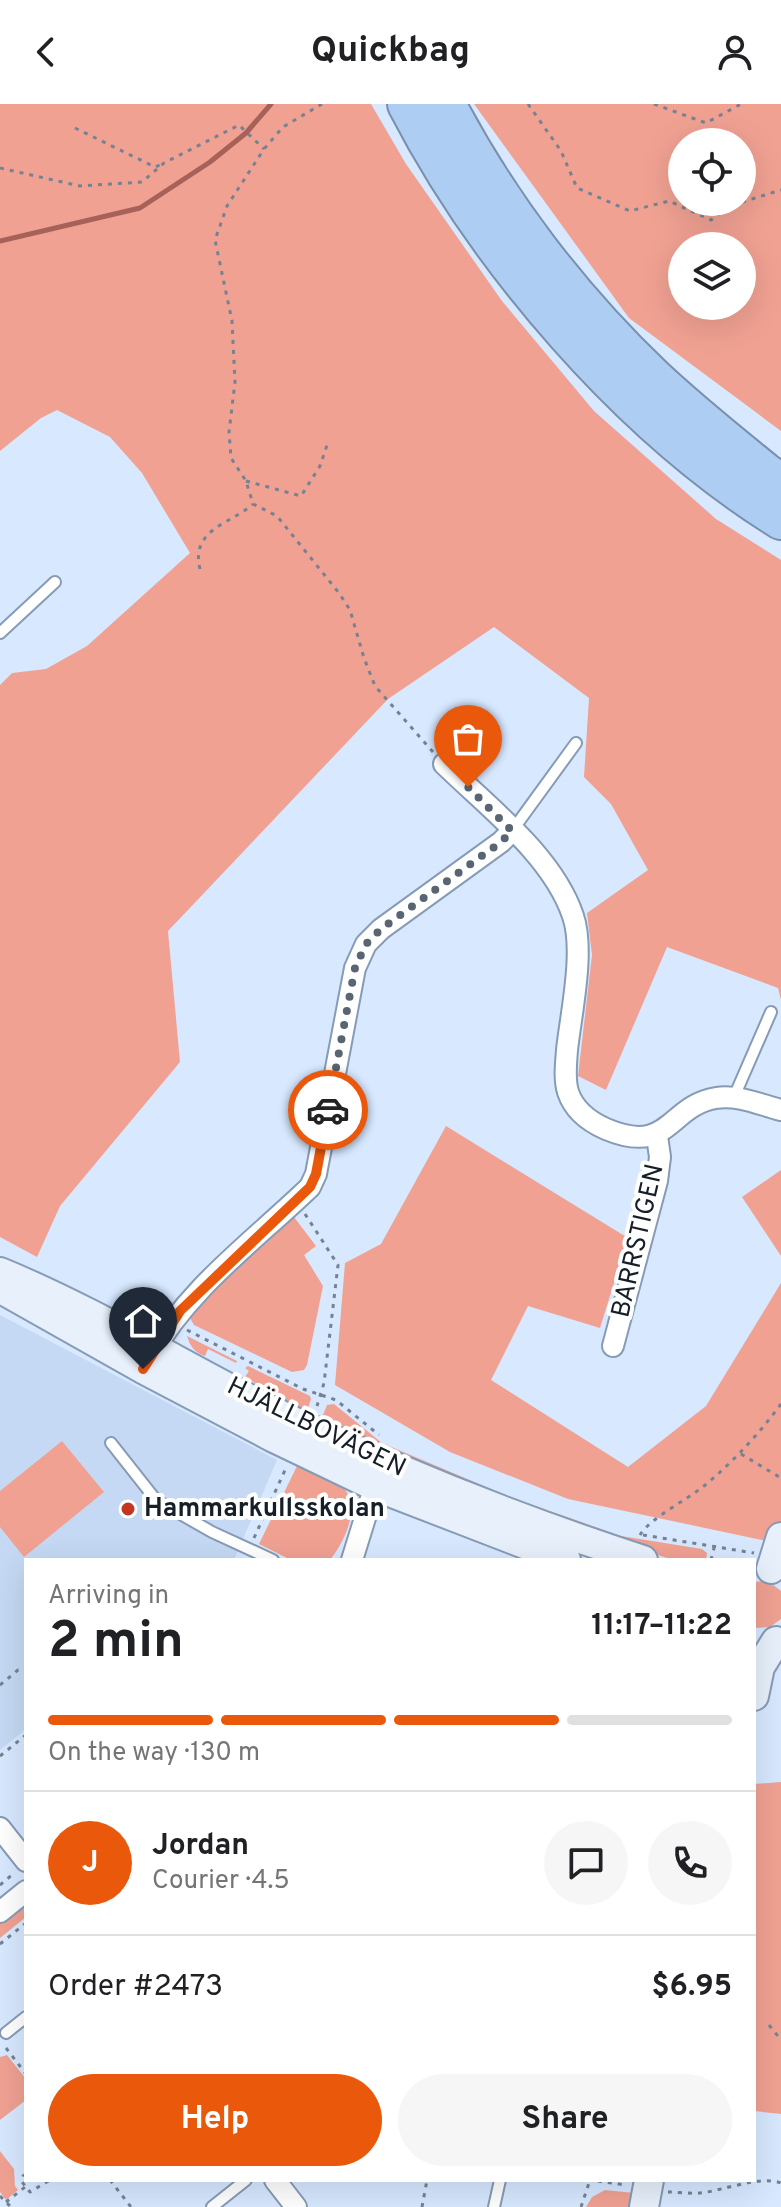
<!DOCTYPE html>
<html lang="en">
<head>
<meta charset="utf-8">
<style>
	:root { --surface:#fff; --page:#f6f6f6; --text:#202124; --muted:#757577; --line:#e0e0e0; --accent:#ea580c }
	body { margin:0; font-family:Overpass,sans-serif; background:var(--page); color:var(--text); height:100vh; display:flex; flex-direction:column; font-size:30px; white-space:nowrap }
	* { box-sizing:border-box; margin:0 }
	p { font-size:26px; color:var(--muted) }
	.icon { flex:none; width:44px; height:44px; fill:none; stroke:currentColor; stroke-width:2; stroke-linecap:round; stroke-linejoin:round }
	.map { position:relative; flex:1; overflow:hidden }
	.panel { position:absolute; left:24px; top:1454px; width:732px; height:624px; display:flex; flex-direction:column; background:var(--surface); border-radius:0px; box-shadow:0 8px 32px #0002 }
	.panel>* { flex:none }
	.controls { position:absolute; left:668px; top:24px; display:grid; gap:16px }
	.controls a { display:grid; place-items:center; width:88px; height:88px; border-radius:50%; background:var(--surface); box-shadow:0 8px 32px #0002; font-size:40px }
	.pin { position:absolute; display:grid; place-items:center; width:68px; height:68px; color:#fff; margin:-82px -34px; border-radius:50% 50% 50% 0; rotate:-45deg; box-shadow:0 0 8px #0007 }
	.pin .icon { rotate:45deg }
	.courier { position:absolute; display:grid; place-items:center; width:80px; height:80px; margin:-40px; border:6px solid #ea580c; border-radius:50%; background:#fff; color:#222; box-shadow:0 2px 10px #0007 }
	.head em { font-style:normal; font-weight:700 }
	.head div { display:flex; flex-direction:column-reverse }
	.head { display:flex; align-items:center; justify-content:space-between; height:136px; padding:0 24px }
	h1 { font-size:52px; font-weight:700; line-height:60px }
	.bar { display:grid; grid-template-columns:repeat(4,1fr); gap:12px 8px; align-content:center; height:96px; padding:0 24px }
	.bar i { height:10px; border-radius:6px; background:var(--line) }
	.bar .selected { background:var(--accent) }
	.bar p { grid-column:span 4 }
	.line { display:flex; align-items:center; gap:20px; padding:0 24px; border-top:2px solid var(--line) }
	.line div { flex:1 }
	.round { display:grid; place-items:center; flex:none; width:84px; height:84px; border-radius:42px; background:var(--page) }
	.cta { display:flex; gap:16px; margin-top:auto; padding:16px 24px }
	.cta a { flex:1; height:92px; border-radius:48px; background:var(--accent); color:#fff; font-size:32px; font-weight:700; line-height:92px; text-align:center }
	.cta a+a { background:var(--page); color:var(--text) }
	header { display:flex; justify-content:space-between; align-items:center; height:104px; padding:0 24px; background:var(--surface); font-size:36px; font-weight:700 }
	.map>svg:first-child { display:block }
	.built { fill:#c5d9f4 }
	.green { fill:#f0a192; fill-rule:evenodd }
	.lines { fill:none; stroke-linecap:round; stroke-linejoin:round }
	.stream { stroke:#a66158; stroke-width:5 }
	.lane-casing { stroke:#869bb5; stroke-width:14 }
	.street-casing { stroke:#869bb5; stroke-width:24 }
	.secondary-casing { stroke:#869bb5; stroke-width:32 }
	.highway-casing { stroke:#7990ac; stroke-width:42 }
	.path { stroke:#768293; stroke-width:3; stroke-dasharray:4 6; stroke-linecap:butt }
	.lane { stroke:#fff; stroke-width:10 }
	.street { stroke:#fff; stroke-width:20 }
	.secondary { stroke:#e7f0fb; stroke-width:28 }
	.highway { stroke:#aecdf3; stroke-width:38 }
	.done { stroke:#5a6573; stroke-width:8; stroke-dasharray:0 14.4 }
	.route { stroke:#ea580c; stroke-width:10 }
	.poi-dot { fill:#c23623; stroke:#fff; stroke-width:3 }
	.labels { text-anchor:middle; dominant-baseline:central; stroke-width:8; stroke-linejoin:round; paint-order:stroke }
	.street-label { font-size:26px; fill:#161e28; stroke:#fff }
	.poi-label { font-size:26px; font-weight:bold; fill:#161e28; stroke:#fff; text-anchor:start }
</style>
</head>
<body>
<header><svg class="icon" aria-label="back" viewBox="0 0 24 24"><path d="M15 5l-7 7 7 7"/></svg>Quickbag<svg class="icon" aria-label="person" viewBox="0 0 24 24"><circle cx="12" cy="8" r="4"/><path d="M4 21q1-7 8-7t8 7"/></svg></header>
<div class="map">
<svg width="781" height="2103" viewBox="0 0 781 2103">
	<rect width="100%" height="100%" fill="#d7e8ff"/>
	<path class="built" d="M0 1211 277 1356 234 1456H26V1625L0 1646Z"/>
	<path class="green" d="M0 0H371L406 60 502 197 594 307 716 415 781 456V896L778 884 667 843 606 986 578 972 592 851 587 809 648 766 611 700 584 673 589 594 494 523 388 595 168 827 180 958 60 1102 37 1153 0 1133V581L12 569 46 565 87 542 190 449 142 369 110 333 57 306 41 314 0 347Z
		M474 0H781V327L629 214ZM682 38H742V98H682ZM682 142H742V202H682Z
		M446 1022 628 1134 600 1224 528 1202 491 1276 628 1363 706 1302 781 1179V1440L568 1395 450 1348 335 1281 345 1159 381 1140Z
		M781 1066V1152L742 1093Z
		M294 1113 316 1142 304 1151 323 1182 307 1261 304 1266 292 1268 194 1221 190 1214 221 1180Z
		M187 1232 237 1257 236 1259 208 1245 205 1252C195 1249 190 1242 187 1232Z
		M248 1262 310 1292 311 1295 307 1307 303 1309 245 1273 249 1267 245 1264Z
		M334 1300 382 1339 510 1393 621 1432 702 1445 707 1449 706 1456H674L664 1453 520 1406 321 1316 327 1301Z
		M62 1337 104 1388 24 1453 0 1423V1387Z
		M303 1359C316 1367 335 1374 345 1386 361 1405 343 1440 330 1456H291L259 1440 297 1362Z
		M768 1477 781 1487V1515L770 1523 754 1524V1478Z
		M781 1678V2010L754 2007V1680Z
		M26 1800V1813L0 1834V1820Z
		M7 1951 26 1975V1996L0 2016V1953Z
		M0 2047 14 2065 15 2082 18 2086 6 2096 0 2088Z
		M605 2086 634 2089 632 2103H586L592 2093Z"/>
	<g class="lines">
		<path class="stream" d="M0 137 140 104 210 58 246 29 271 0"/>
		<g class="lane-casing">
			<path id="lane" d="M0 529 55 478
				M512 727 576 639
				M734 993 771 908
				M111 1339 156 1396 212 1428 273 1456
				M6 1929 26 1913
				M212 2103 246 2076
				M494 2103 500 2076"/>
		</g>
		<g class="street-casing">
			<path id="street" d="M444 660C488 703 553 752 573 812 585 847 571 909 567 946 566 960 564 975 568 988 574 1006 590 1018 606 1025 670 1052 668 1002 716 994 737 990 761 1001 781 1006
				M613 1242 657 1077 660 1053 657 1032
				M149 1254C187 1185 254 1137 310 1083L316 1070 355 864 366 840 381 825 501 738 512 727
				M352 1456 378 1372
				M0 1724 26 1757
				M0 1808 26 1787
				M275 2076 296 2103"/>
		</g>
		<g class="secondary-casing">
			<path id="secondary" d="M0 1168C102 1210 194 1269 293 1317 407 1371 523 1417 643 1456
				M1 1185 143 1265 274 1334 374 1382 566 1456
				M771 1465 781 1433
				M754 1592 760 1563 776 1537
				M644 2103 649 2076"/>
		</g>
		<g class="highway-casing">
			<path id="highway" d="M407 0C488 157 630 322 781 416
				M446 0C499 101 571 195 653 273 689 307 728 338 766 369L781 379"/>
		</g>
		<path class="path" d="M322 0 283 23 264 45 227 102 215 136 232 217 235 278 229 328 231 354 246 377 253 400 277 412 339 489 350 506 364 554 375 582 433 648
			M528 0 561 47 577 84 630 107 669 97 711 116 731 101 742 98
			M654 0 706 19 741 0
			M75 24 155 63 160 61
			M0 64 80 82 142 78 164 59 239 21 264 45
			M742 98 781 86
			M246 377 301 392 320 362 328 338
			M200 465C190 425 231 420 253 400
			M305 1110 338 1161 324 1279 317 1302
			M187 1226 303 1285 336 1296 379 1331
			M741 1350 781 1374
			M640 1431C649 1415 688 1395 704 1382 734 1357 758 1331 781 1300
			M643 1431 754 1449
			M254 1434 286 1364
			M711 1456 714 1444
			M0 1581 18 1566 26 1565
			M0 1652 26 1631
			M0 1781 13 1770
			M0 1840 26 1819
			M769 1921 781 1936
			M6 1944 26 1970
			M26 2070 23 2072 22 2078 30 2088 50 2076
			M110 2076 131 2103
			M538 2076H590L626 2081
			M668 2088C678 2088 690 2090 700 2089 722 2087 761 2071 781 2079
			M0 2092 11 2103
			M6 2098 25 2083
			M422 2103 427 2076
			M581 2103 590 2076"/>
		<use href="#lane" class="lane"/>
		<use href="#street" class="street"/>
		<use href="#secondary" class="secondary"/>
		<use href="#highway" class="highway"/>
	</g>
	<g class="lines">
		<path class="done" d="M328 1006 355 864 366 840 381 825 501 738 512 727 468 683"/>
		<path class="route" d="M143 1265 180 1207 310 1083 316 1070 328 1006"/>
	</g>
	<circle class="poi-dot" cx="128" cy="1405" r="8"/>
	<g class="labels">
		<g class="street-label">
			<text transform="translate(639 1137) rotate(-77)">BARRSTIGEN</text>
			<text transform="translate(316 1324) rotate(26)">HJÄLLBOVÄGEN</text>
		</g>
		<g class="poi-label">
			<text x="144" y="1405">Hammarkullsskolan</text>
		</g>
	</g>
</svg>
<div class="controls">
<a><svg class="icon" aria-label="locate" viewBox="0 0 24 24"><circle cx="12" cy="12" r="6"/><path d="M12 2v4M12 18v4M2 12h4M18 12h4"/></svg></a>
<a><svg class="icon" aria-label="layers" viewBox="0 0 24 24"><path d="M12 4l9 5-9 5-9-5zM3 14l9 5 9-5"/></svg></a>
</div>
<div class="pin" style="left:468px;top:683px;background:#ea580c"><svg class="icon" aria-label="bag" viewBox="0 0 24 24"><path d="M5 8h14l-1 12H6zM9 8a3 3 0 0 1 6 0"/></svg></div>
<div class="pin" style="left:143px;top:1265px;background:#1f2937"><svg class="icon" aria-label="home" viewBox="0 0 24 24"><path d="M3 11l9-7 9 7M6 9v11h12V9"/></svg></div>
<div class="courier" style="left:328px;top:1006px"><svg class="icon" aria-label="car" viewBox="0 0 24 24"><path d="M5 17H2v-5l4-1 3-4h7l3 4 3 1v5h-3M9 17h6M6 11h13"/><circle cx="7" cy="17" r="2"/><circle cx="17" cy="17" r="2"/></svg></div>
<section class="panel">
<div class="head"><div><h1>2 min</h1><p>Arriving in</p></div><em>11:17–11:22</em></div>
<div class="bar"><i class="selected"></i><i class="selected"></i><i class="selected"></i><i></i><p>On the way · 130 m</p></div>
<div class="line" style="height:144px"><b class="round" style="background:var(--accent);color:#fff">J</b><div><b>Jordan</b><p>Courier · 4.5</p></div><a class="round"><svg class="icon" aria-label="chat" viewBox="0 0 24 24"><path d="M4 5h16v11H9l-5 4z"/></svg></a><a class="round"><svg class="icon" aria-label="phone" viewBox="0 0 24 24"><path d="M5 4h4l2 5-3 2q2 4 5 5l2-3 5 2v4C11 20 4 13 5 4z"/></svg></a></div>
<div class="line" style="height:104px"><div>Order #2473</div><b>$6.95</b></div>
<div class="cta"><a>Help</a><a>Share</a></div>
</section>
</div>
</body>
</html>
